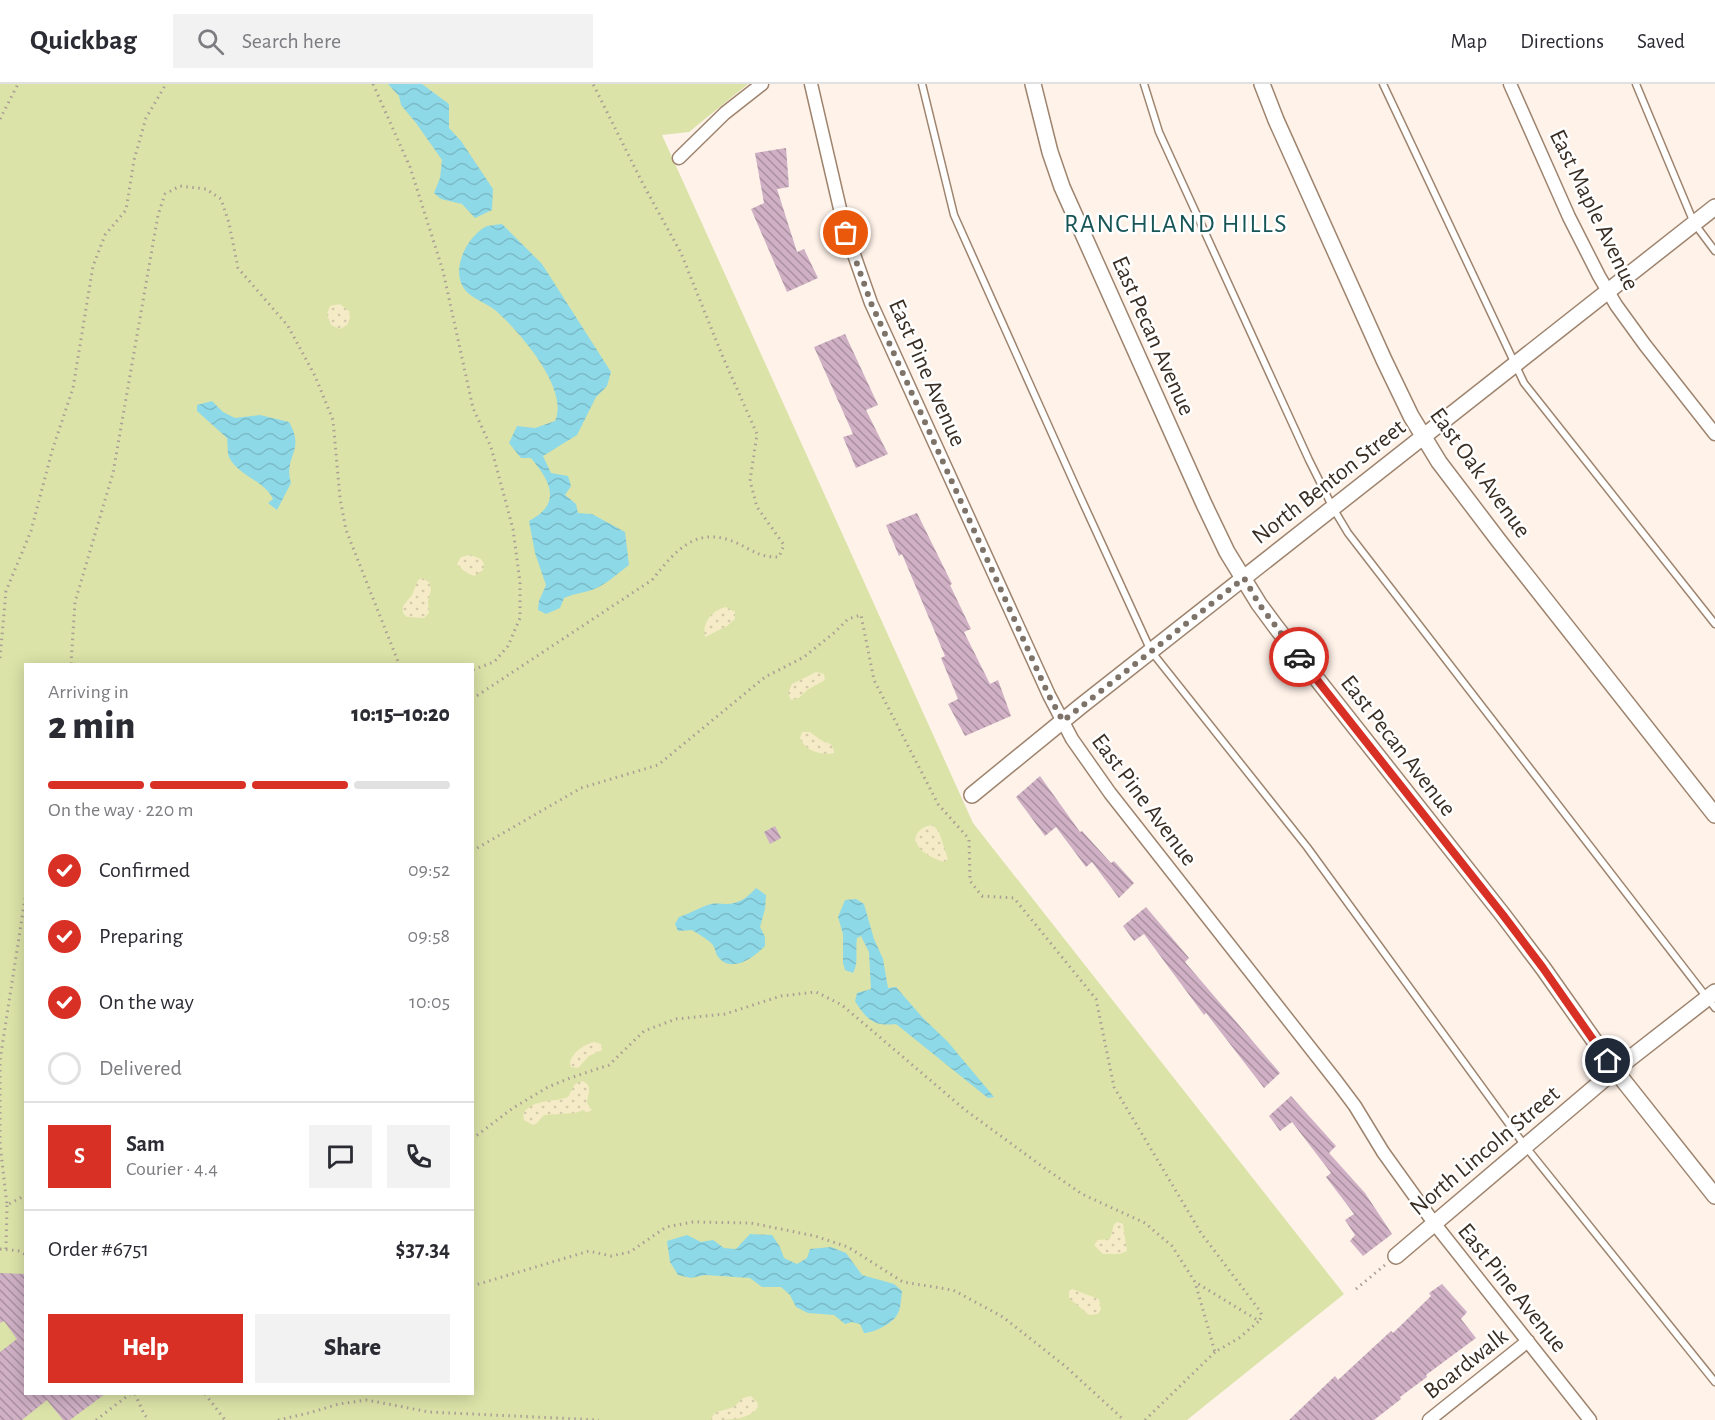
<!DOCTYPE html>
<html lang="en">
<head>
<meta charset="utf-8">
<style>
	:root { --surface:#fff; --page:#f2f2f3; --text:#2b2b33; --muted:#7c7c81; --line:#e1e1e2; --accent:#d93025 }
	body { margin:0; font-family:"Alegreya Sans",sans-serif; background:var(--page); color:var(--text); height:100vh; display:flex; flex-direction:column; font-size:22px; white-space:nowrap }
	* { box-sizing:border-box; margin:0 }
	p { font-size:20px; color:var(--muted) }
	.icon { flex:none; width:33px; height:33px; fill:none; stroke:currentColor; stroke-width:2; stroke-linecap:round; stroke-linejoin:round }
	.map { position:relative; flex:1; overflow:hidden }
	.sheet { position:absolute; left:24px; top:579px; width:450px; height:732px; display:flex; flex-direction:column; background:var(--surface); border-radius:0px; box-shadow:0 3px 15px #0003 }
	.sheet>* { flex:none }
	.pin { position:absolute; display:grid; place-items:center; width:51px; height:51px; color:#fff; margin:-26px; border:3px solid #fff; border-radius:50%; box-shadow:0 2px 6px #0007 }
	.courier { position:absolute; display:grid; place-items:center; width:60px; height:60px; margin:-30px; border:4px solid #d93025; border-radius:50%; background:#fff; color:#222; box-shadow:0 2px 8px #0007 }
	.overview em { font-style:normal; font-weight:800 }
	.overview div { display:flex; flex-direction:column-reverse }
	.overview { display:flex; align-items:center; justify-content:space-between; height:102px; padding:0 24px }
	h1 { font-size:39px; font-weight:800; line-height:45px }
	.bar { display:grid; grid-template-columns:repeat(4,1fr); gap:9px 6px; align-content:center; height:72px; padding:0 24px }
	.bar i { height:8px; border-radius:4px; background:var(--line) }
	.bar .selected { background:var(--accent) }
	.bar p { grid-column:span 4 }
	.line { display:flex; align-items:center; gap:15px; padding:0 24px; border-top:2px solid var(--line) }
	.line div { flex:1 }
	.round { display:grid; place-items:center; flex:none; width:63px; height:63px; border-radius:0px; background:var(--page) }
	ol { padding:0 24px; list-style:none }
	li { display:flex; align-items:center; gap:18px; height:66px }
	li p { margin-inline-start:auto }
	li .icon { padding:6px; border-radius:50%; background:var(--accent); color:#fff; stroke-width:4 }
	li:last-child { color:var(--muted) }
	li i { width:33px; height:33px; border:3px solid var(--line); border-radius:50% }
	.button { display:flex; gap:12px; margin-top:auto; padding:12px 24px }
	.button a { flex:1; height:69px; border-radius:0px; background:var(--accent); color:#fff; font-size:24px; font-weight:800; line-height:69px; text-align:center }
	.button a+a { background:var(--page); color:var(--text) }
	header { display:flex; align-items:center; gap:36px; box-sizing:border-box; height:84px; padding:0 30px; background:var(--surface); border-bottom:2px solid var(--line) }
	header strong { font-size:28px }
	nav { display:flex; gap:33px; margin-inline-start:auto; font-size:21px }
	.search { width:420px; height:54px; background:var(--page); display:flex; align-items:center; gap:15px; box-sizing:border-box; padding:0 21px; border-radius:0px; color:var(--muted); font-size:22px }
	.map>svg:first-child { display:block }
	.green { fill:#dbe3a8; fill-rule:evenodd }
	.sand { fill:url(#sand-dots) }
	.water { fill:url(#water-waves) }
	.building { fill:url(#building-back-hatch) }
	.lines { fill:none; stroke-linecap:round; stroke-linejoin:round }
	.service-casing { stroke:#9e846e; stroke-width:9 }
	.minor-casing { stroke:#9e846e; stroke-width:15 }
	.tertiary-casing { stroke:#9e846e; stroke-width:18 }
	.path { stroke:#aa9e95; stroke-width:3; stroke-dasharray:1.5 4.5; stroke-linecap:butt }
	.service { stroke:#fff; stroke-width:6 }
	.minor { stroke:#fff; stroke-width:12 }
	.tertiary { stroke:#fff; stroke-width:15 }
	.done { stroke:#7e7369; stroke-width:6; stroke-dasharray:0 10.8 }
	.route { stroke:#d93025; stroke-width:8 }
	.labels { text-anchor:middle; dominant-baseline:central; stroke-width:5; stroke-linejoin:round; paint-order:stroke }
	.street-label { font-size:24px; fill:#392e24; stroke:#fff }
	.neighbourhood-label { font-size:26px; letter-spacing:1.5px; fill:#185557; stroke:#fff }
</style>
</head>
<body>
<header>
<strong>Quickbag</strong>
<div class="search"><svg class="icon" aria-label="search" viewBox="0 0 24 24"><circle cx="10" cy="10" r="6"/><path d="M15 15l6 6"/></svg>Search here</div>
<nav><a>Map</a><a>Directions</a><a>Saved</a></nav>
</header>
<div class="map">
<svg width="1715" height="1336" viewBox="0 0 1715 1336">
	<defs>
		<pattern id="sand-dots" width="8" height="8" patternUnits="userSpaceOnUse" patternTransform="scale(1.5)"><rect width="8" height="8" fill="#f5ebc6"/><path d="M2 2h.1M6 6h.1" fill="none" stroke="#d3caaa" stroke-width="1.8" stroke-linecap="round"/></pattern>
		<pattern id="water-waves" width="16" height="10" patternUnits="userSpaceOnUse" patternTransform="scale(1.5)"><rect width="16" height="10" fill="#8ed9e8"/><path d="M0 5q4-4 8 0t8 0" fill="none" stroke="#7bbbc7"/></pattern>
		<pattern id="building-back-hatch" width="6" height="6" patternUnits="userSpaceOnUse" patternTransform="scale(1.5)"><rect width="6" height="6" fill="#cfb0c5"/><path d="M-1 5l2 2M0 0l6 6M5-1l2 2" fill="none" stroke="#a990a0"/></pattern>
	</defs>
	<rect width="100%" height="100%" fill="#fef2e9"/>
	<path class="green" d="M0 0H748L689 48 662 51 973 739 1344 1210 1187 1336H0ZM26 580H472V1310H26Z"/>
	<path class="sand" d="M340 220 349 227 350 234 347 241 340 245 331 241 327 230 330 222Z
		M470 471 481 475 484 480 483 486 474 492 465 488 457 480 461 473Z
		M422 494 429 498 431 506 428 517 429 529 424 534 407 533 403 529V522L412 511 418 496Z
		M726 523 735 528V535L727 542 705 553C702 538 712 526 726 523Z
		M816 588 824 590 825 596 807 606 799 614 791 616 788 609 792 600Z
		M802 648H810C813 650 815 652 818 654 825 660 834 657 834 669 822 672 805 667 800 654Z
		M933 741 939 748 948 775 944 778C932 774 919 768 915 756 917 746 923 742 933 741Z
		M594 958 601 960 602 966 589 972 578 984 571 983 570 980C571 969 583 961 594 958Z
		M582 997C593 1001 588 1009 587 1019L592 1026 586 1029 584 1026 575 1029 544 1031 537 1039 533 1041 524 1036 523 1029C536 1014 551 1019 568 1013L575 1000Z
		M1118 1138 1123 1140 1127 1167 1120 1170H1103L1094 1161 1098 1156 1110 1155 1114 1140Z
		M1072 1205 1099 1215 1101 1225 1098 1230 1089 1231 1069 1214V1207Z
		M751 1312 757 1318 758 1323C750 1336 728 1336 711 1336 715 1324 724 1328 733 1323 741 1318 740 1313 751 1312Z"/>
	<path class="water" d="M388 0H422L449 20V44L461 57 493 105 492 126 475 134 462 120 441 115 434 109 440 94 442 76 416 39 401 21 399 12Z
		M502 140 542 180 611 288 607 302 596 313 577 351 543 372 551 389 568 392 571 402 565 411 576 420 578 429 592 430 625 448 629 481C618 489 606 501 592 506 582 509 573 510 564 514L560 524 546 530 538 526 539 517 546 501 535 469 529 437C563 419 550 397 531 374H521L509 359 517 342 535 344 555 337C570 305 519 247 495 226 486 219 473 215 465 206 450 187 466 154 485 143 489 141 497 141 502 140Z
		M212 317 223 328 235 334 260 331 289 338C306 368 283 371 291 399L277 426 268 419 273 415C265 397 238 392 229 373 227 367 228 360 227 354L197 327V321Z
		M756 804 766 811 765 825 760 843 765 853V862C755 872 734 889 720 875 715 871 716 863 711 859 706 854 698 850 692 846L678 847 675 840 679 833C691 829 700 823 711 820 716 819 721 820 726 820 739 820 748 813 756 804Z
		M856 815 864 820 874 855 883 875 888 904 896 903 922 933 948 958 994 1013 988 1014 896 940C874 943 866 935 855 917L857 909 871 905 869 868 861 852 857 854C855 866 859 879 853 889L845 886 843 879V850L838 833 845 816Z
		M750 1150 772 1151 780 1163 784 1174 797 1180 807 1174 810 1165 831 1163 846 1169 862 1191 894 1200 902 1207C901 1215 901 1225 897 1231 892 1240 873 1249 864 1249L860 1240 852 1238 845 1240 834 1231 808 1229 796 1223 790 1211 781 1203H762L750 1194 705 1191 691 1194 678 1191 670 1178 667 1157 687 1151 701 1158 713 1156 724 1164 736 1165Z"/>
	<path class="building" d="M786 64 789 103 777 105 797 168 804 165 818 194 787 208 751 125 764 119 755 69Z
		M845 250 878 321 866 326 888 370 856 384 843 353 853 350 814 263Z
		M917 429 952 500 950 501 971 545 964 548 990 600 998 596 1011 632 965 652 948 620 958 615 941 574 945 572 902 470 899 472 886 441Z
		M1040 692 1080 748 1082 747 1111 779 1114 777 1134 799 1119 814 1092 778 1086 783 1056 743 1045 752 1016 713Z
		M775 742 781 754 770 760 764 748Z
		M1146 823 1189 874 1185 878 1280 989 1264 1004 1206 929 1204 931 1144 850 1134 857 1123 842Z
		M1291 1012 1336 1062 1329 1069 1365 1109 1392 1150 1363 1172 1350 1157 1355 1151 1345 1136 1354 1130 1326 1093 1331 1089 1292 1038 1280 1047 1269 1032Z
		M0 1189 26 1190V1310H105L70 1336H63L47 1316 22 1336H0V1268L17 1255 4 1237 0 1239Z
		M1442 1200 1467 1228 1461 1235 1476 1254 1426 1291 1427 1293 1400 1313 1401 1315 1374 1336H1289L1335 1292 1338 1296 1391 1247 1393 1249 1431 1212 1429 1209Z"/>
	<g class="lines">
		<g class="service-casing">
			<path id="service" d="M922 0 954 131 1079 410 1151 567 1307 763 1525 1062 1715 1298
				M1144 0 1159 48 1309 376 1333 424 1348 449 1715 924
				M1383 0 1524 299 1715 540
				M1636 0 1694 139 1715 167"/>
		</g>
		<g class="minor-casing">
			<path id="minor" d="M811 0 844 142 871 219 1049 611 1072 655 1110 709 1337 998 1355 1022 1383 1068 1434 1139 1590 1336
				M1510 0 1569 133 1599 192 1616 221 1645 261 1715 350
				M679 74 725 29 762 0
				M1429 1336 1528 1257"/>
		</g>
		<g class="tertiary-casing">
			<path id="tertiary" d="M1033 0 1050 68 1062 103 1204 420 1227 468 1259 520 1276 543 1503 831 1543 884 1615 986 1715 1112
				M1262 0 1276 36 1384 276 1411 332 1439 378 1499 457 1715 731
				M972 711 1081 622 1715 123
				M1396 1172 1615 986 1715 908"/>
		</g>
		<path class="path" d="M373 0 410 83 443 187 473 324 491 363 513 445 520 498V534L508 562 494 578 472 586
			M0 35 18 0
			M0 574 6 507 31 447 52 367 73 304 93 182 105 151 126 126 134 76 146 34 166 0
			M71 580 75 518 113 389 158 131 165 110 180 102 206 105 221 115 229 139 238 184 288 242 315 292 333 336 340 414 346 446 399 580
			M472 615 652 496C677 465 697 440 739 460 755 468 760 473 779 473L784 461 757 423 750 397 757 350 722 271 681 169 643 100 593 0
			M472 767 581 704 658 681 765 593 804 573 835 548 848 535 861 531 874 596 938 720 969 755 970 797 982 812 1014 814 1096 915 1114 1003 1201 1149 1260 1227 1262 1232 1259 1237
			M26 808 0 976V1060L7 1121 26 1111
			M472 1055 513 1024 548 1003 570 994 609 981 644 947 676 935 725 930 781 912 816 908 842 921 964 1025 1043 1083 1082 1110 1145 1139 1172 1162 1195 1198 1215 1268 1239 1254 1259 1237 1195 1198
			M0 1165 20 1167 26 1171
			M6 1165 7 1121
			M472 1202 589 1167 611 1172 630 1168 666 1143 693 1138 751 1139 815 1152 848 1163 903 1198 953 1206 1003 1233 1065 1282 1124 1336
			M1356 1205 1385 1181
			M135 1310 144 1330 149 1336
			M205 1310 225 1336
			M96 1336 130 1310
			M278 1336 309 1329 339 1320 367 1316 429 1328 599 1336
			M1145 1336 1215 1268"/>
		<use href="#service" class="service"/>
		<use href="#minor" class="minor"/>
		<use href="#tertiary" class="tertiary"/>
	</g>
	<g class="lines">
		<path class="done" d="M846 149 871 219 1049 612 1063 637 1244 494 1259 520 1299 573"/>
		<path class="route" d="M1299 573 1503 831 1543 884 1608 977"/>
	</g>
	<g class="labels">
		<g class="street-label">
			<text transform="translate(1594 126) rotate(64)">East Maple Avenue</text>
			<text transform="translate(1153 252) rotate(66)">East Pecan Avenue</text>
			<text transform="translate(927 289) rotate(66)">East Pine Avenue</text>
			<text transform="translate(1480 389) rotate(54)">East Oak Avenue</text>
			<text transform="translate(1329 398) rotate(-38)">North Benton Street</text>
			<text transform="translate(1398 662) rotate(52)">East Pecan Avenue</text>
			<text transform="translate(1144 716) rotate(53)">East Pine Avenue</text>
			<text transform="translate(1485 1067) rotate(-40)">North Lincoln Street</text>
			<text transform="translate(1512 1204) rotate(51)">East Pine Avenue</text>
			<text transform="translate(1466 1280) rotate(-38)">Boardwalk</text>
		</g>
		<g class="neighbourhood-label">
			<text x="1176" y="140">RANCHLAND HILLS</text>
		</g>
	</g>
</svg>
<div class="pin" style="left:846px;top:149px;background:#ea580c"><svg class="icon" aria-label="bag" viewBox="0 0 24 24"><path d="M5 8h14l-1 12H6zM9 8a3 3 0 0 1 6 0"/></svg></div>
<div class="pin" style="left:1608px;top:977px;background:#1f2937"><svg class="icon" aria-label="home" viewBox="0 0 24 24"><path d="M3 11l9-7 9 7M6 9v11h12V9"/></svg></div>
<div class="courier" style="left:1299px;top:573px"><svg class="icon" aria-label="car" viewBox="0 0 24 24"><path d="M5 17H2v-5l4-1 3-4h7l3 4 3 1v5h-3M9 17h6M6 11h13"/><circle cx="7" cy="17" r="2"/><circle cx="17" cy="17" r="2"/></svg></div>
<section class="sheet">
<div class="overview"><div><h1>2 min</h1><p>Arriving in</p></div><em>10:15–10:20</em></div>
<div class="bar"><i class="selected"></i><i class="selected"></i><i class="selected"></i><i></i><p>On the way · 220 m</p></div>
<ol>
<li><svg class="icon" aria-label="check" viewBox="0 0 24 24"><path d="M5 12l5 5 9-10"/></svg>Confirmed<p>09:52</p></li>
<li><svg class="icon" aria-label="check" viewBox="0 0 24 24"><path d="M5 12l5 5 9-10"/></svg>Preparing<p>09:58</p></li>
<li><svg class="icon" aria-label="check" viewBox="0 0 24 24"><path d="M5 12l5 5 9-10"/></svg>On the way<p>10:05</p></li>
<li><i></i>Delivered</li>
</ol>
<div class="line" style="height:108px"><b class="round" style="background:var(--accent);color:#fff">S</b><div><b>Sam</b><p>Courier · 4.4</p></div><a class="round"><svg class="icon" aria-label="chat" viewBox="0 0 24 24"><path d="M4 5h16v11H9l-5 4z"/></svg></a><a class="round"><svg class="icon" aria-label="phone" viewBox="0 0 24 24"><path d="M5 4h4l2 5-3 2q2 4 5 5l2-3 5 2v4C11 20 4 13 5 4z"/></svg></a></div>
<div class="line" style="height:78px"><div>Order #6751</div><b>$37.34</b></div>
<div class="button"><a>Help</a><a>Share</a></div>
</section>
</div>
</body>
</html>
